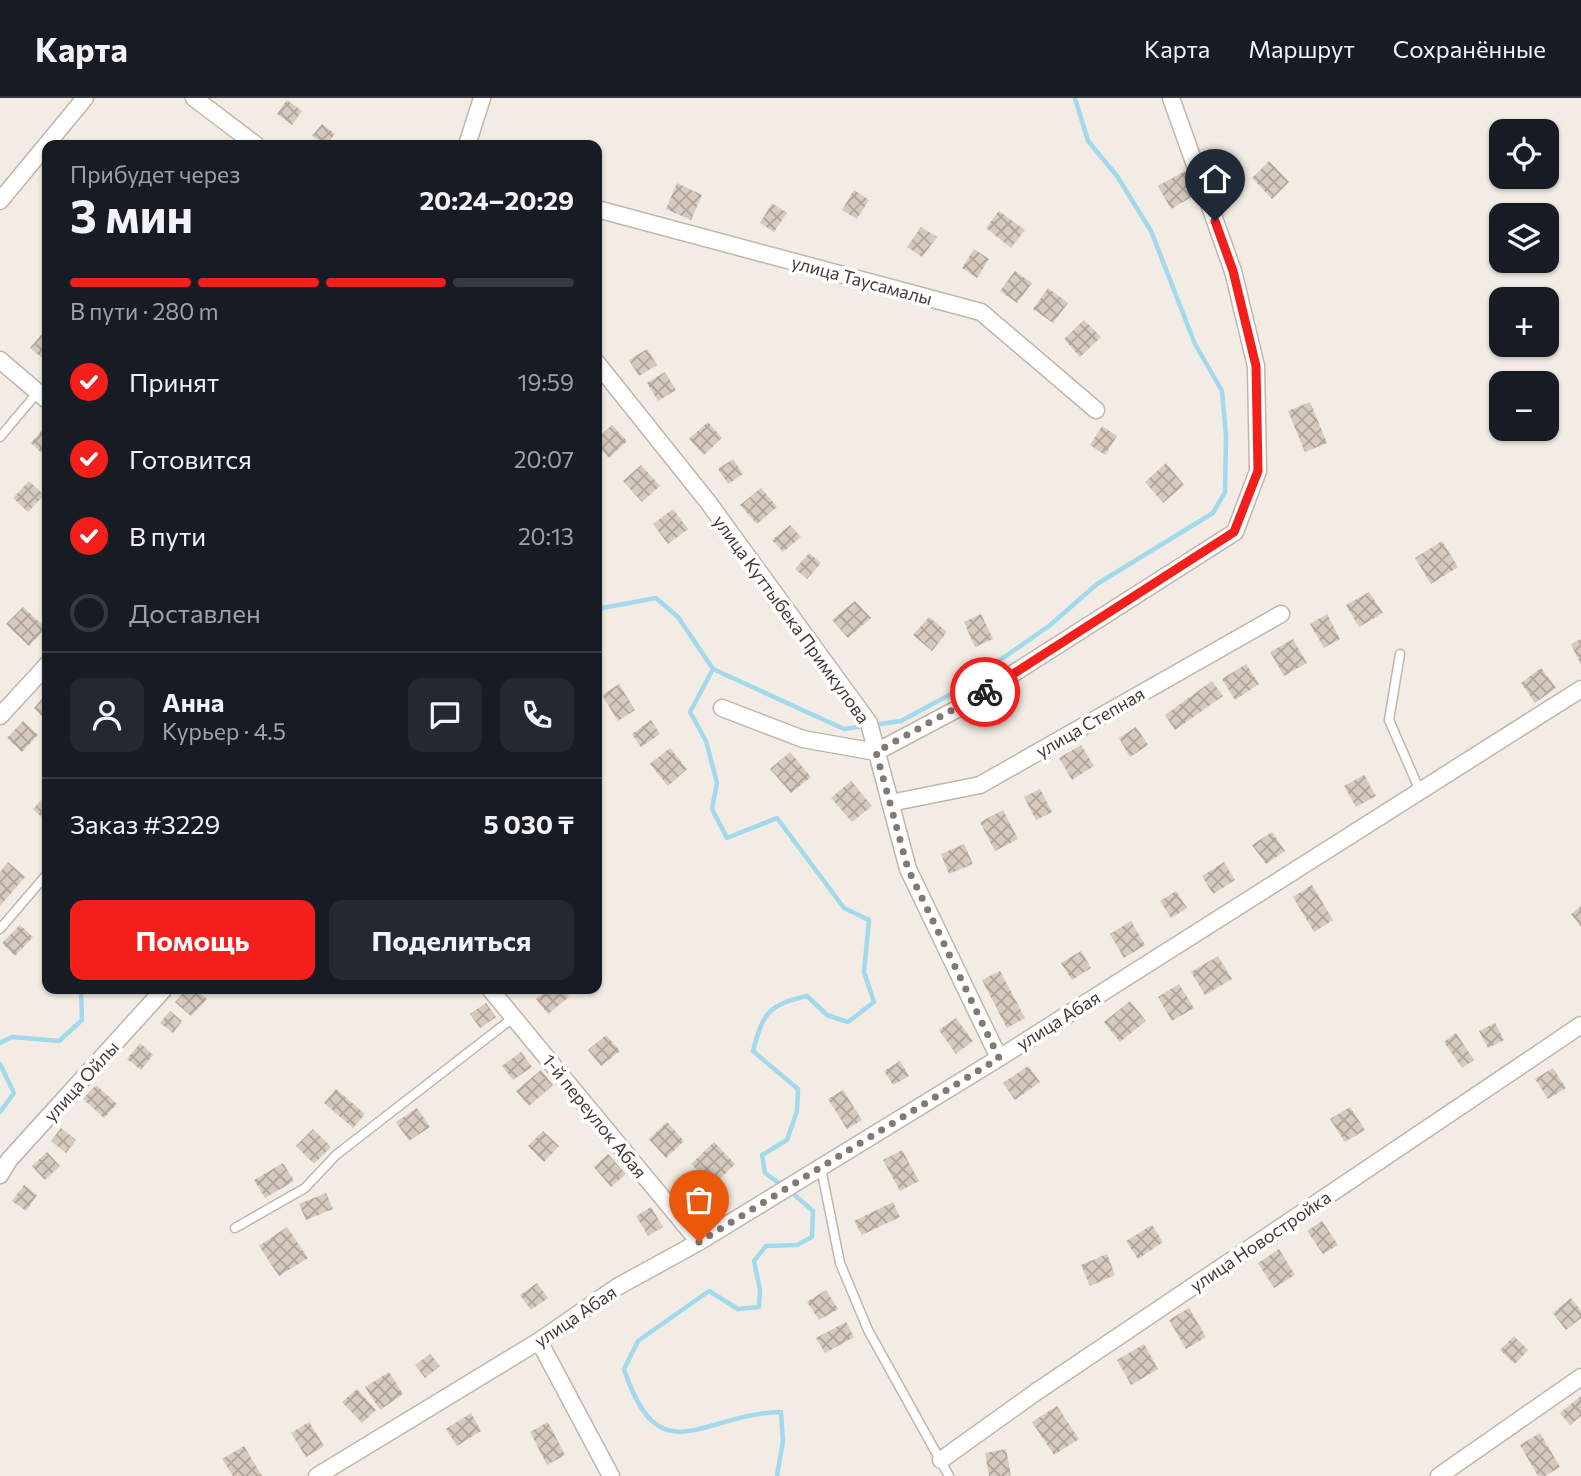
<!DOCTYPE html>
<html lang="ru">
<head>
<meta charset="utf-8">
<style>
	:root { --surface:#171b24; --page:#242831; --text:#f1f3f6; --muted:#9ea1a6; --line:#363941; --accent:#f31f1b }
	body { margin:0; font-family:Commissioner,sans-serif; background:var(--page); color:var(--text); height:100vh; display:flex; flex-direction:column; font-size:26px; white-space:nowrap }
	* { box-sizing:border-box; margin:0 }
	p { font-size:23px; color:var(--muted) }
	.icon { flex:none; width:38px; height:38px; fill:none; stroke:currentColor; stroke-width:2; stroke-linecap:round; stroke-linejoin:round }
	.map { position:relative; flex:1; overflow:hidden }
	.side { position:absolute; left:42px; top:42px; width:560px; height:854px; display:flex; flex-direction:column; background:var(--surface); border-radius:14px; box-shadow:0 2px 5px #0004 }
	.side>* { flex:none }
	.tools { position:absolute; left:1489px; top:21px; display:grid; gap:14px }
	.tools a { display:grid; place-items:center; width:70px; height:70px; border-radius:14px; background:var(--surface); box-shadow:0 2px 5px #0004; font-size:35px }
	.pin { position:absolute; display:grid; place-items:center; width:60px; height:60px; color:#fff; margin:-72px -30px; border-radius:50% 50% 50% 0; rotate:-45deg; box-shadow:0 0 7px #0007 }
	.pin .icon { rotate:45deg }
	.courier { position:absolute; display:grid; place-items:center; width:70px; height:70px; margin:-35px; border:5px solid #f31f1b; border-radius:50%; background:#fff; color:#222; box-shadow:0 2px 9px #0007 }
	.headline em { font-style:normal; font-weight:700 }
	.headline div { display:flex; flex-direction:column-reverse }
	.headline { display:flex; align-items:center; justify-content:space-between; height:119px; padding:0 28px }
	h1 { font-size:46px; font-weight:700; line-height:52px }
	.bar { display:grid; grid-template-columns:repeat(4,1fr); gap:10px 7px; align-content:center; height:84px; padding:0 28px }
	.bar i { height:9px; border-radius:5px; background:var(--line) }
	.bar .current { background:var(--accent) }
	.bar p { grid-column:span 4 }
	.line { display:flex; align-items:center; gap:18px; padding:0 28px; border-top:2px solid var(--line) }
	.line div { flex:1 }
	.round { display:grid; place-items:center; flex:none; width:74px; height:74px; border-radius:14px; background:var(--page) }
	ol { padding:0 28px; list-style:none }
	li { display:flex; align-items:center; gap:21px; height:77px }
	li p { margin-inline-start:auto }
	li .icon { padding:7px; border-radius:50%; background:var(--accent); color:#fff; stroke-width:4 }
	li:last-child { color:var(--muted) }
	li i { width:38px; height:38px; border:4px solid var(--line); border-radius:50% }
	.action { display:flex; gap:14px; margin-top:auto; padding:14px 28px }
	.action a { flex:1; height:80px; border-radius:14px; background:var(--accent); color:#fff; font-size:28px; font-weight:700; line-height:80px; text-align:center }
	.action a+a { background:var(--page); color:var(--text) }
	header { display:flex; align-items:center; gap:42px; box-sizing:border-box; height:98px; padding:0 35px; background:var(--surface); border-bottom:2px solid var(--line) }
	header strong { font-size:33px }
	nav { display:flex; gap:38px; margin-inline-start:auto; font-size:24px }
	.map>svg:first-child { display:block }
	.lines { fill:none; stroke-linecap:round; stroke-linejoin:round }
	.stream { stroke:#a2d9ed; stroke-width:4.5 }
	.building { fill:url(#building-cross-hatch) }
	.service-casing { stroke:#c0b6ab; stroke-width:11 }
	.minor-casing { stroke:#c0b6ab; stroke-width:19 }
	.service { stroke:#fff; stroke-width:8 }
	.minor { stroke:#fff; stroke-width:16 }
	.done { stroke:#817a73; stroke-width:7; stroke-dasharray:0 12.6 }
	.route { stroke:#f31f1b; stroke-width:9 }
	.labels { text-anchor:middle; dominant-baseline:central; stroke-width:7; stroke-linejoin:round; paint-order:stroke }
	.street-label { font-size:18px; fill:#443c35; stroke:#fff }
</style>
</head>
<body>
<header>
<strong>Карта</strong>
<nav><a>Карта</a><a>Маршрут</a><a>Сохранённые</a></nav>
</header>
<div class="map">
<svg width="1581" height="1378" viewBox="0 0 1581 1378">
	<defs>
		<pattern id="building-cross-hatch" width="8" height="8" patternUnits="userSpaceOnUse" patternTransform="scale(1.75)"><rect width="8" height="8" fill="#d6c9be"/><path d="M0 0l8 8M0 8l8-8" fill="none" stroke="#afa49b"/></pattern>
	</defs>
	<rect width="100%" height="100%" fill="#f2ece5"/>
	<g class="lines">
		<path class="stream" d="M597 511 656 500 678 519 713 571 844 631 864 628
			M713 571 690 614 706 643 717 685 712 711 727 740 777 720 844 810 869 822 864 874 874 904 848 924 827 917 807 898C768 907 763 915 753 953L798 991 797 1013 787 1042 762 1057 765 1075 783 1088
			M873 627 901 623 951 596 1049 528 1097 486 1213 415 1225 394 1226 338 1222 293 1195 246 1151 133 1117 78 1088 43 1075 0
			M0 945 12 939 59 943 82 922 81 891
			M0 966 14 995 0 1014
			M777 1378 783 1343 781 1314C701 1316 659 1378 624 1271L638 1243 709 1193 738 1211 759 1209 760 1192 754 1163 766 1148 797 1147 812 1139 813 1113 790 1093"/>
	</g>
	<path class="building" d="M287 2 302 13 292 27 277 16Z
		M322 26 335 36 326 47 312 38Z
		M1269 63 1289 84 1272 101 1252 80Z
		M1185 73 1197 96 1171 111 1158 88Z
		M677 85 702 97 691 122 666 111Z
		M854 92 869 102 857 121 842 112Z
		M772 105 787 115 774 134 760 125Z
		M999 113 1025 132 1011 150 986 130Z
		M921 129 937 139 922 159 907 149Z
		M974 151 989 161 977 180 962 170Z
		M1015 173 1032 185 1017 205 1000 193Z
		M1048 190 1068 205 1053 225 1033 211Z
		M1084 222 1101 239 1080 259 1064 241Z
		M47 230V264L30 250Z
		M647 251 657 267 639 278 629 262Z
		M665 274 676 292 658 303 647 285Z
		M1310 304 1327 345 1305 354 1288 313Z
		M708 324 722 340 704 357 689 341Z
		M47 326V360L31 345Z
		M612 327 627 343 609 360 597 347V341Z
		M1102 328 1117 338 1105 357 1090 347Z
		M733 361 743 376 728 386 718 371Z
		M1166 365 1184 387 1163 405 1145 384Z
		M641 367 660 388 642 404 623 383Z
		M29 383 44 397 28 414 13 400Z
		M761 390 777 409 757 426 740 407Z
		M673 411 688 431 668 446 653 426Z
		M790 427 801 439 783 454 772 442Z
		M1442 443 1458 469 1431 486 1415 460Z
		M809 455 821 465 807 481 795 471Z
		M1369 494 1383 515 1359 529 1346 507Z
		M855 503 871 520 848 540 832 522Z
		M23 509 46 530 29 548 6 526Z
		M981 516 993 541 975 549 964 524Z
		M1327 516 1340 541 1324 550 1310 526Z
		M929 519 947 534 932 553 913 537Z
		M1293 541 1307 565 1284 578 1270 554Z
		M1581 541V567L1571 546Z
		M1246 566 1259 586 1235 602 1222 581Z
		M1541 570 1556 590 1535 605 1521 585Z
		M1212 583 1223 598 1175 632 1165 617Z
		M619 586 635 612 618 623 602 597Z
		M47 595V623L34 610Z
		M651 622 660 636 641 649 632 636Z
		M23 623 38 637 22 654 7 640Z
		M1136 629 1148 647 1130 659 1119 640Z
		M1081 647 1094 668 1072 682 1059 660Z
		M670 650 687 671 668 688 650 666Z
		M790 654 811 679 791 695 770 671Z
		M1364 677 1376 698 1356 709 1344 688Z
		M851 683 872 708 852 724 831 700Z
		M1040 691 1052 714 1036 722 1024 699Z
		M47 696V724L33 711Z
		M1003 712 1018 741 995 753 980 724Z
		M1272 734 1285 753 1266 766 1252 747Z
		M964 746 973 766 949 776 941 756Z
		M8 764 25 779 0 808V774Z
		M1224 764 1235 782 1213 796 1202 778Z
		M1312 787 1333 822 1314 834 1293 799Z
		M1176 793 1187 810 1171 820 1160 803Z
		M1581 808V829L1571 816Z
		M1131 823 1145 847 1124 860 1110 836Z
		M20 827 33 839 15 858 2 845Z
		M1081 853 1091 870 1072 882 1061 865Z
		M1218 858 1232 881 1205 897 1191 874Z
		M1000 873 1025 920 1007 930 982 882Z
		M1179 886 1194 910 1172 923 1158 899Z
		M187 891H195L207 901 191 918 175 904Z
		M549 891H562L569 899 548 916 536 901Z
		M1130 903 1146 923 1120 944 1104 924Z
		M486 905 496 919 480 930 470 916Z
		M170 913 182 923 173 935 160 925Z
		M956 920 973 943 956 956 939 932Z
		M1495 925 1504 942 1488 950 1479 933Z
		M1456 935 1474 962 1462 970 1444 944Z
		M606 937 620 953 601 968 588 952Z
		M140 945 153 957 141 972 127 961Z
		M521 954 532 969 513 982 502 968Z
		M900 963 909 978 893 987 884 973Z
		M1028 968 1040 984 1015 1002 1003 985Z
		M1553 970 1566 990 1548 1001 1535 981Z
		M541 972 553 987 529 1008 516 993Z
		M96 987 117 1006 104 1020 83 1001Z
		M336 991 365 1016 353 1030 324 1005Z
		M843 992 862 1022 847 1031 828 1001Z
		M1350 1009 1365 1032 1345 1044 1330 1021Z
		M417 1010 430 1029 409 1043 396 1024Z
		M667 1024 684 1043 666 1060 649 1041Z
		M61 1030 76 1042 66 1055 51 1043Z
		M313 1031 331 1049 314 1066 296 1048Z
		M543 1033 559 1048 544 1064 528 1048Z
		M714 1044 735 1066 713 1088 691 1066Z
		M902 1052 919 1083 900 1093 883 1062Z
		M47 1054 60 1068 45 1082 32 1068Z
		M608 1056 626 1076 611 1089 594 1069Z
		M283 1065 294 1083 265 1100 254 1082Z
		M24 1087 37 1097 26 1113 12 1103Z
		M326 1095 333 1111 306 1122 299 1106Z
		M893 1104 900 1119 862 1137 854 1123Z
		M651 1109 663 1129 648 1138 636 1118Z
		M1322 1123 1338 1147 1323 1156 1307 1133Z
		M1152 1127 1163 1144 1138 1161 1126 1143Z
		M287 1129 308 1160 279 1178 259 1148Z
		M1279 1151 1295 1177 1274 1190 1258 1165Z
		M1107 1156 1115 1177 1090 1188 1081 1167Z
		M537 1185 548 1200 531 1212 520 1197Z
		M826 1192 838 1211 819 1222 807 1204Z
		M1571 1200 1581 1213V1220L1566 1232 1553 1215Z
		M1189 1210 1206 1239 1186 1251 1169 1222Z
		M846 1224 854 1239 825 1255 816 1240Z
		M1514 1238 1528 1252 1515 1266 1500 1252Z
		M1144 1246 1158 1271 1131 1287 1117 1262Z
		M430 1256 440 1268 425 1280 415 1267Z
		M389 1274 403 1296 380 1312 365 1289Z
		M357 1291 376 1312 362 1325 342 1304Z
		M1581 1298V1318L1570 1327 1560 1315Z
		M1057 1308 1079 1341 1054 1357 1032 1324Z
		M471 1315 481 1333 457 1348 446 1331Z
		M309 1324 324 1348 306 1359 291 1335Z
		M548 1324 565 1357 547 1367 530 1334Z
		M1540 1335 1560 1369 1545 1378H1538L1520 1347Z
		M244 1348 262 1378H233L222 1361Z
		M1006 1351 1011 1378H989L985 1355Z"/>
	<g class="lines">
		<g class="service-casing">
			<path id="service" d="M0 339 38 294
				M1400 556 1389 622 1420 693
				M0 831 47 776
				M821 1070 840 1165 868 1232 949 1378
				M235 1130 305 1090 336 1057 514 919"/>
		</g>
		<g class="minor-casing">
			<path id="minor" d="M194 0 256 47
				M467 47 482 0
				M0 103 85 0
				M597 111 981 214 1096 312
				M0 262 47 302
				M597 265 708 404 869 625 908 771 999 960
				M722 610 803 641 876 654 959 610 1235 434 1258 373 1256 268 1233 173 1171 0
				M0 618 47 567
				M890 705 980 687 1281 516
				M490 891 699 1144
				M0 1077 9 1062 164 891
				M539 1243 611 1378
				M941 1362 1036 1294 1581 927
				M317 1378 539 1243 617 1189 699 1144 999 960 1581 591
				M1439 1378 1581 1279"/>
		</g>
		<use href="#service" class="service"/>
		<use href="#minor" class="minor"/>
	</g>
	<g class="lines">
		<path class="done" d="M699 1144 999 960 908 771 876 654 985 594"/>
		<path class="route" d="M985 594 1234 434 1258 373 1256 268 1233 173 1215 123"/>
	</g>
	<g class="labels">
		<g class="street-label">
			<text transform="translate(862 182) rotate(15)">улица Таусамалы</text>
			<text transform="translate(792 521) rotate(54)">улица Куттыбека Примкулова</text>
			<text transform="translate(1090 624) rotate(-30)">улица Степная</text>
			<text transform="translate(1058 922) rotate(-32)">улица Абая</text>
			<text transform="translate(81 983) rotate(-48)">улица Ойлы</text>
			<text transform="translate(595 1018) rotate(51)">1-й переулок Абая</text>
			<text transform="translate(1260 1143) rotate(-34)">улица Новостройка</text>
			<text transform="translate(575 1218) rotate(-34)">улица Абая</text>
		</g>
	</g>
</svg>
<div class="tools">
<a><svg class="icon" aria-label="locate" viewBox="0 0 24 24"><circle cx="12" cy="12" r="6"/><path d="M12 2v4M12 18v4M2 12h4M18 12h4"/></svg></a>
<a><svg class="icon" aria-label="layers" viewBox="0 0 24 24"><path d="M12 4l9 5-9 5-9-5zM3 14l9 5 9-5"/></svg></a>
<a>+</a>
<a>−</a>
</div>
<div class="pin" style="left:699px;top:1144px;background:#ea580c"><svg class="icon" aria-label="bag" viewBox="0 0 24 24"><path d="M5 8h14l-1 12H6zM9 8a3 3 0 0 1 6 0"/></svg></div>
<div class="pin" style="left:1215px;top:123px;background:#1f2937"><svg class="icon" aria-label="home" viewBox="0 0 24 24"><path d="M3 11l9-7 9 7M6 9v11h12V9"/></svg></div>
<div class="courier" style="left:985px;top:594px"><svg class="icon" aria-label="bike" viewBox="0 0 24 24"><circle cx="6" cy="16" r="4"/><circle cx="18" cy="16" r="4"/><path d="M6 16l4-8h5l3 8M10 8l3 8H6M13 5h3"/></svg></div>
<section class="side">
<div class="headline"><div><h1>3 мин</h1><p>Прибудет через</p></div><em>20:24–20:29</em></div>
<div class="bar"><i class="current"></i><i class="current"></i><i class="current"></i><i></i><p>В пути · 280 m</p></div>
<ol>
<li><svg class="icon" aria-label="check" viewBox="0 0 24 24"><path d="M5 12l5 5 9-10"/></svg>Принят<p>19:59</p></li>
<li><svg class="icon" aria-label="check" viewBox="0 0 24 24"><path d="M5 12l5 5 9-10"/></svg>Готовится<p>20:07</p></li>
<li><svg class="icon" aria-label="check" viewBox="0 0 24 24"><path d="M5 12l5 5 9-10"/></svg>В пути<p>20:13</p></li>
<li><i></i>Доставлен</li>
</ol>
<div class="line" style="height:126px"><a class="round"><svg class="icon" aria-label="person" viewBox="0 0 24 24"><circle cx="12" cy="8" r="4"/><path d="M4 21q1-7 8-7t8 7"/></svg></a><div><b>Анна</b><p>Курьер · 4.5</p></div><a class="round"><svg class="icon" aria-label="chat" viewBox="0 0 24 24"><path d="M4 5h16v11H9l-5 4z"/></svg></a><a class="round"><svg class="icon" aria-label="phone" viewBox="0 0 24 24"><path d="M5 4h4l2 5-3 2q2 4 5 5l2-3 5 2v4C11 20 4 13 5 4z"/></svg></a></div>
<div class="line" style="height:91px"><div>Заказ #3229</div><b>5 030 ₸</b></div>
<div class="action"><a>Помощь</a><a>Поделиться</a></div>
</section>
</div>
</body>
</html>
